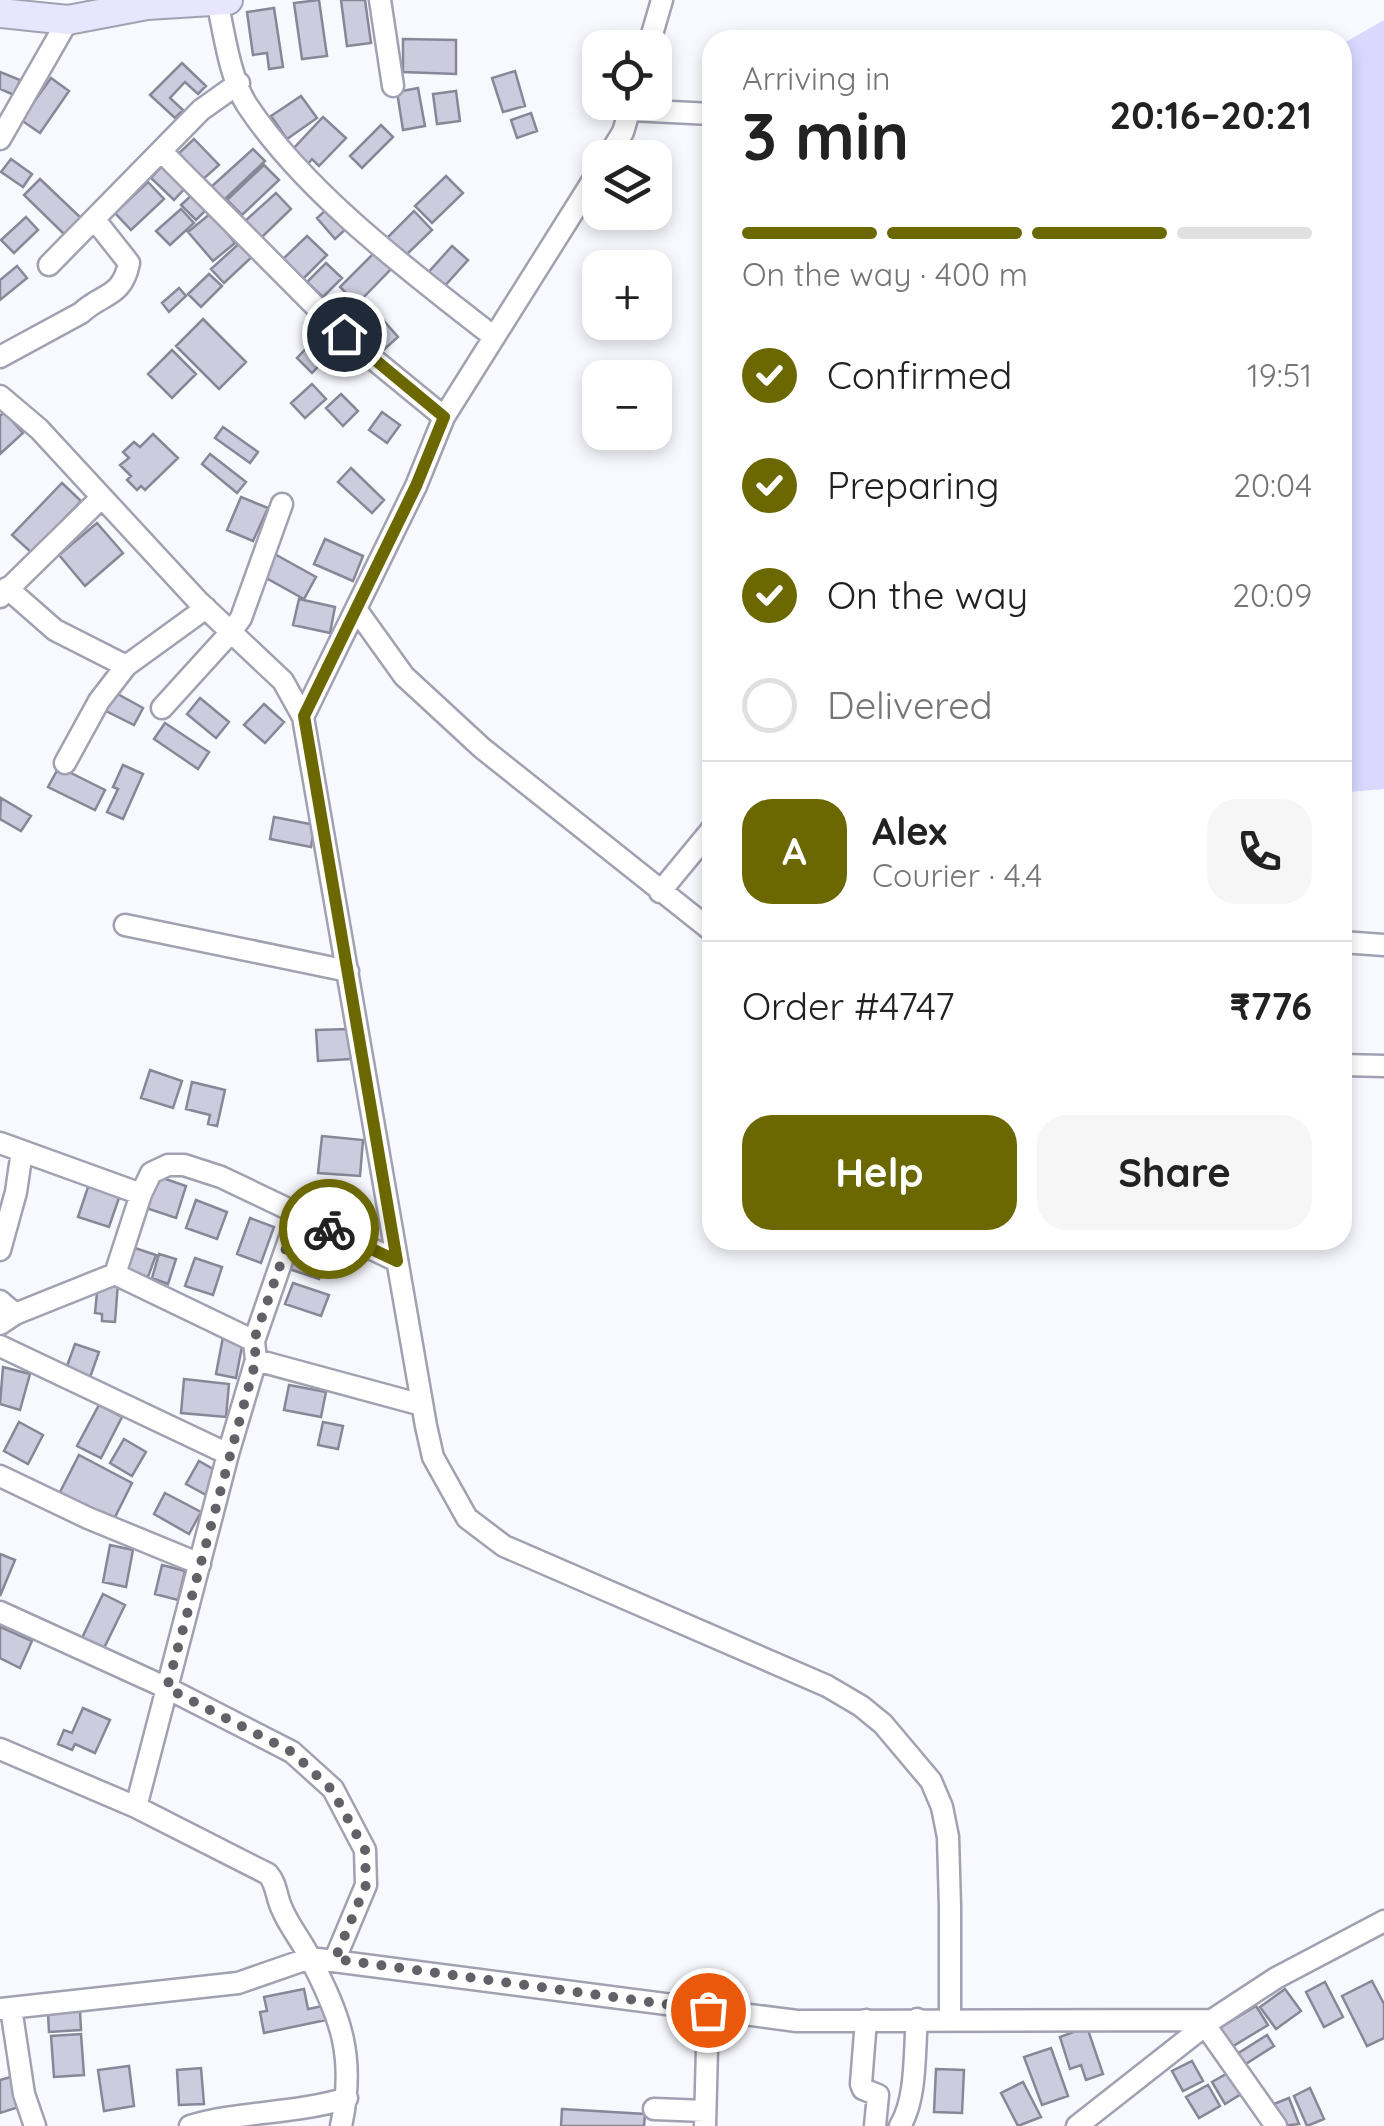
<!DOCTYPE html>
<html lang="en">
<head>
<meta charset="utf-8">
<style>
	:root { --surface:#fff; --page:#f6f6f6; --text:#222; --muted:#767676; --line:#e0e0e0; --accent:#6b6801 }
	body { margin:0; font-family:Quicksand,sans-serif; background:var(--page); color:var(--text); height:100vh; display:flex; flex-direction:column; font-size:38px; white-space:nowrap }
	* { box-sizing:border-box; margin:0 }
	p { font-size:32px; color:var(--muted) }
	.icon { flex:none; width:55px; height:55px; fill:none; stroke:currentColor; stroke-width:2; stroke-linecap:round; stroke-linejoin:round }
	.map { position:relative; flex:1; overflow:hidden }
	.details { position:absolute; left:702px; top:30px; width:650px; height:1220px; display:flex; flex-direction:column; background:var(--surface); border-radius:30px; box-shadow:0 5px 15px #0003 }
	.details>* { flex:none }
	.fabs { position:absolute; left:582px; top:30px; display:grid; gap:20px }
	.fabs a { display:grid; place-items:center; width:90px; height:90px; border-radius:20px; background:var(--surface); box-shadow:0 5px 15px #0003; font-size:50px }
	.pin { position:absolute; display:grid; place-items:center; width:85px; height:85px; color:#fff; margin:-42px; border:5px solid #fff; border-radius:50%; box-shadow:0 2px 10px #0007 }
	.courier { position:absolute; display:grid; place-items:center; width:100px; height:100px; margin:-50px; border:8px solid #6b6801; border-radius:50%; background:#fff; color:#222; box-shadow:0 2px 12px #0007 }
	.overview em { font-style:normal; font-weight:700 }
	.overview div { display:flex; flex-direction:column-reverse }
	.overview { display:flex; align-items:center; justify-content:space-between; height:170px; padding:0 40px }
	h1 { font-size:65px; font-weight:700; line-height:75px }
	.bar { display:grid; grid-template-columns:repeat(4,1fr); gap:15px 10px; align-content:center; height:120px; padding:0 40px }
	.bar i { height:12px; border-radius:8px; background:var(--line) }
	.bar .selected { background:var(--accent) }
	.bar p { grid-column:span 4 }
	.line { display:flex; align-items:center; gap:25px; padding:0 40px; border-top:2px solid var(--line) }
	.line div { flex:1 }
	.round { display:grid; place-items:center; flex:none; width:105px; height:105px; border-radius:30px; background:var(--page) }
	ol { padding:0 40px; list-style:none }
	li { display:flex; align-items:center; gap:30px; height:110px }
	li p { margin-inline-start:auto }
	li .icon { padding:10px; border-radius:50%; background:var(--accent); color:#fff; stroke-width:4 }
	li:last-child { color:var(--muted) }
	li i { width:55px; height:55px; border:5px solid var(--line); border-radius:50% }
	.action { display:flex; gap:20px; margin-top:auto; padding:20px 40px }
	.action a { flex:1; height:115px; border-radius:30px; background:var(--accent); color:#fff; font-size:40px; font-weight:700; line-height:115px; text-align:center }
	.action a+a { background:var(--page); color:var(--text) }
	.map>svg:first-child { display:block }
	.green { fill:#dad8ff }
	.building { fill:#cdccde; stroke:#888798; stroke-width:2.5 }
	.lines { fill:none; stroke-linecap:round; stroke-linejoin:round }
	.street-casing { stroke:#a2a1b2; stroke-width:25 }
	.secondary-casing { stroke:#a2a1b2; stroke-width:32 }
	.street { stroke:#fff; stroke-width:20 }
	.secondary { stroke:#e8e6fe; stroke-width:28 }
	.done { stroke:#616167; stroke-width:10; stroke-dasharray:0 18 }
	.route { stroke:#6b6801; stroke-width:12 }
</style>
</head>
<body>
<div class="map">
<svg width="1384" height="2126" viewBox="0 0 1384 2126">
	<rect width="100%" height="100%" fill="#f8f8ff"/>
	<path class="green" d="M1384 20V789L1349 792 1342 787V44Z"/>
	<path class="building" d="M319 0 327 56 302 59 294 3Z
		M341 0H365L371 43 347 46Z
		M274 8 283 67 269 69 267 53 253 55 247 12Z
		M403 39 456 40V74L403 72Z
		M182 63 206 86 198 94 185 82 170 98 183 110 175 118 150 95Z
		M515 71 525 106 503 112 492 78Z
		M0 72 20 80 14 95 0 89Z
		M51 78 69 91 40 133 21 120Z
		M418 88 425 126 403 130 397 92Z
		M456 91 460 121 437 124 433 94Z
		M301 96 317 118 287 139 271 116Z
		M531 113 537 131 517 138 511 120Z
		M323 117 346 138 319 166 312 159 308 164 293 149Z
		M381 125 393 137 362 168 350 156Z
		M194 139 219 165 201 181 177 155Z
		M253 149 265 161 224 200 211 187Z
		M11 159 32 174 23 187 1 172Z
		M165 163 188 185 174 200 151 178Z
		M264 165 279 180 242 215 227 200Z
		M446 176 463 193 432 223 415 206Z
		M40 179 81 218 64 234 24 195Z
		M148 182 164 199 131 230 115 213Z
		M196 191 210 206 196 220 181 205Z
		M276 193 291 209 261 238 245 221Z
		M328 208 346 229 335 239 317 218Z
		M181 209 194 223 170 245 156 231Z
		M414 211 432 230 404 257 386 239Z
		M211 213 235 243 213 261 188 232Z
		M26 217 38 230 14 253 1 240Z
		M307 236 327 255 301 281 281 261Z
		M243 240 256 253 224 283 211 269Z
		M452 246 468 260 442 289 426 275Z
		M376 251 393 267 357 304 340 287Z
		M326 263 342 278 323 297 307 282Z
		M17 266 27 278 0 300V280Z
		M209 274 222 286 201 307 188 294Z
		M179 288 186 296 169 312 162 303Z
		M203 319 246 362 219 389 176 346Z
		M384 321 398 337 378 355 363 340Z
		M327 327 342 341 312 373 297 358Z
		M172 350 196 374 172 398 148 374Z
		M312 384 326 399 305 418 291 403Z
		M341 394 358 411 343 426 326 408Z
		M4 412 23 433 0 454V416Z
		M382 412 400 425 387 443 369 430Z
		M223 427 258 452 250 463 215 438Z
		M153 434 178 458 145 490 141 486 137 490 127 480 131 476 120 465 129 458 123 452 134 442 140 447Z
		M210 454 246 482 237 493 202 464Z
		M351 468 384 500 372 513 338 482Z
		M62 483 81 501 32 553 12 535Z
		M241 497 268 508 253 541 227 530Z
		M97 523 123 553 85 586 59 555Z
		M325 539 363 556 353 581 314 564Z
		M271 552 316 577 304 599 259 574Z
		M299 599 335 607 330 633 293 625Z
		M114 692 143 708 134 725 104 710Z
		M200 698 229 722 216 738 187 714Z
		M264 704 284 722 265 743 244 725Z
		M165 723 209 752 198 769 154 739Z
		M123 765 143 774 123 819 107 812 118 789 113 787Z
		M59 767 105 790 95 810 48 787Z
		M1 798 31 816 21 831 0 819Z
		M274 817 315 825 311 847 270 839Z
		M349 1029 351 1059 318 1061 316 1030Z
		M150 1070 182 1081 173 1108 141 1098Z
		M192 1082 225 1090 217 1126 208 1124 210 1115 186 1109Z
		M322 1136 363 1140 360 1176 318 1173Z
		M154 1175 186 1186 176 1218 143 1207Z
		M89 1184 120 1195 109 1227 78 1217Z
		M196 1200 227 1212 217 1239 186 1228Z
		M250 1218 274 1227 261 1263 237 1254Z
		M298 1235 330 1246 319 1279 286 1268Z
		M129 1246 156 1255 148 1277 121 1268Z
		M159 1254 176 1259 168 1284 152 1278Z
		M195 1258 222 1267 213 1295 185 1286Z
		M98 1282 118 1283 115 1322 102 1321V1314L95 1313Z
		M293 1283 329 1295 321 1316 285 1304Z
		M223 1337 243 1341 236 1378 216 1374Z
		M75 1344 99 1352 88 1383 64 1374Z
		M3 1367 30 1374 20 1410 0 1404Z
		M184 1379 229 1384 226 1417 181 1413Z
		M289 1385 326 1392 321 1417 284 1410Z
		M99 1405 122 1417 101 1458 77 1446Z
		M19 1422 43 1435 28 1464 4 1451Z
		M323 1422 343 1426 338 1449 318 1445Z
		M124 1439 146 1452 132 1476 110 1463Z
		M79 1455 132 1483 113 1521 59 1494Z
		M199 1461 220 1473 208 1496 186 1484Z
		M165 1493 201 1512 189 1534 154 1514Z
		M110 1545 133 1550 126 1587 103 1582Z
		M0 1554 15 1560 0 1596Z
		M162 1565 185 1571 178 1600 155 1594Z
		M103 1594 125 1605 104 1648 82 1638Z
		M0 1627 32 1641 20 1668 0 1658Z
		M83 1708 110 1720 95 1753 75 1744 72 1750 58 1744 64 1730 72 1733Z
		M1372 1981 1384 2004V2038L1367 2046 1342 1996Z
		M1325 1982 1343 2017 1324 2027 1306 1992Z
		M304 1989 308 2009 323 2006 326 2020 264 2033 260 2012 267 2011 264 1997Z
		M1285 1989 1301 2011 1276 2029 1260 2007Z
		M1256 2006 1268 2025 1230 2048 1218 2029Z
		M80 2011 81 2030 49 2032 48 2014Z
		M1087 2027 1103 2074 1086 2080 1081 2065 1070 2069 1060 2037Z
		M81 2034 84 2075 54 2077 51 2036Z
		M1267 2035 1274 2046 1241 2067 1234 2056Z
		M1051 2048 1068 2096 1042 2105 1024 2057Z
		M1192 2061 1203 2081 1183 2091 1172 2071Z
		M129 2066 134 2106 104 2111 98 2070Z
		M201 2068 204 2104 179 2105 177 2070Z
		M936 2069 964 2070 962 2113 934 2112Z
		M1228 2073 1241 2094 1225 2104 1212 2082Z
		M14 2076 22 2106 0 2113V2080Z
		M1023 2082 1041 2117 1018 2126 1001 2093Z
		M1208 2085 1220 2106 1199 2118 1186 2097Z
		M1310 2088 1324 2119 1307 2126 1294 2096Z
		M1289 2098 1299 2124 1283 2126 1274 2104Z
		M562 2109 645 2114 644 2126H561Z"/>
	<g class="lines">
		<g class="street-casing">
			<path id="street" d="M380 0 393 86
				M217 1C224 32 230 79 247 105 306 194 411 272 494 337
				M648 48 662 0
				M630 110 712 114
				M0 139 68 20
				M162 152 344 335 444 417
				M607 158 623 132 632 102
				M600 169 444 417 416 486 303 717 426 1426 433 1457 467 1518 504 1546 827 1686 861 1706 883 1724 931 1781 942 1807 948 1837 950 1907V2019
				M49 265 201 110 239 83
				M0 357 81 313C102 293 122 298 129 263L95 220
				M0 396 39 429 198 601 283 681 303 717
				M7 588 55 630 126 666 206 608
				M0 597 102 497
				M356 609 404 676 482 748 712 931
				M162 708 231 632 241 618 282 504
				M65 763 99 701 126 666
				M660 892 712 829
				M125 925 348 971
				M1342 942 1384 945
				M1342 1065 1384 1066
				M0 1143 141 1194 151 1173 168 1165H184L221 1177 397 1261
				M141 1194 115 1274 254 1341
				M0 1250 16 1192 22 1151
				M0 1301 15 1314
				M0 1324 15 1314 115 1274
				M0 1346 228 1454 256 1360 254 1341 298 1214
				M256 1360 422 1405
				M0 1476 88 1518 200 1564
				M0 1612 167 1688 292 1752 333 1789 365 1850 366 1885 335 1959
				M0 1749 136 1807 268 1874C277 1884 276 1897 282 1909 289 1926 301 1940 309 1956 341 2017 356 2057 341 2126
				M136 1807 228 1454
				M11 2008 24 2094 35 2126
				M0 2009 238 1983 310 1958 797 2021 1212 2020
				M866 2020 861 2084 863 2089 878 2095 875 2126
				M1205 2025 1276 2126
				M654 2109 705 2111
				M190 2126C241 2111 296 2114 347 2098
				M705 2126 708 2010
				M900 2126C917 2098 914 2052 917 2019
				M1077 2126 1212 2020 1276 1978 1384 1921"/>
		</g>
		<g class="secondary-casing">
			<path id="secondary" d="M0 13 68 20 147 5 228 0"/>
		</g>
		<use href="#street" class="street"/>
		<use href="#secondary" class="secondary"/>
	</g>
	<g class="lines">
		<path class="done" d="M329 1229 298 1214 254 1340 256 1360 167 1688 292 1752 332 1790 365 1850 366 1885 335 1959 708 2010"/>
		<path class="route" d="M329 1229 397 1261 304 716 416 486 444 417 344 334"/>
	</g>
</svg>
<div class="fabs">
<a><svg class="icon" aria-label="locate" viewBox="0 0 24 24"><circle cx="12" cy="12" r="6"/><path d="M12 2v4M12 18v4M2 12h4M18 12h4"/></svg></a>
<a><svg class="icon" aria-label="layers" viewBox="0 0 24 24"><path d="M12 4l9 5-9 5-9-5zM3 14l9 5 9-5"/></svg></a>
<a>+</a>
<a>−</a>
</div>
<div class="pin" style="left:708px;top:2010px;background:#ea580c"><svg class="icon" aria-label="bag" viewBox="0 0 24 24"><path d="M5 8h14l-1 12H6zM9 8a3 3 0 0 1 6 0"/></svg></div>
<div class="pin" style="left:344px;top:334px;background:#1f2937"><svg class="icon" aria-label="home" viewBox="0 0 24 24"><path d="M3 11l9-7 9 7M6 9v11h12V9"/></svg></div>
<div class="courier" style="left:329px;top:1229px"><svg class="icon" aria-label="bike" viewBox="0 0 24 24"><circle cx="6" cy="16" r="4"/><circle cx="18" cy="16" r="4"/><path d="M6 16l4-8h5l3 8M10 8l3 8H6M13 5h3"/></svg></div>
<section class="details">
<div class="overview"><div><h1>3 min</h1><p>Arriving in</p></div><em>20:16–20:21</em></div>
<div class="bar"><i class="selected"></i><i class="selected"></i><i class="selected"></i><i></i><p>On the way · 400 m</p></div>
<ol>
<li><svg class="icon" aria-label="check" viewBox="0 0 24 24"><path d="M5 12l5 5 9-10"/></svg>Confirmed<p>19:51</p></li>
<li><svg class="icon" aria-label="check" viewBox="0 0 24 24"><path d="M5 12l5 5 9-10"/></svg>Preparing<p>20:04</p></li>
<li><svg class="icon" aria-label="check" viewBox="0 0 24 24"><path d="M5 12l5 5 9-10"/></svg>On the way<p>20:09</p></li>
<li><i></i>Delivered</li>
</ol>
<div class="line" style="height:180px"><b class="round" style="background:var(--accent);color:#fff">A</b><div><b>Alex</b><p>Courier · 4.4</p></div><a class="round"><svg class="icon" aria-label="phone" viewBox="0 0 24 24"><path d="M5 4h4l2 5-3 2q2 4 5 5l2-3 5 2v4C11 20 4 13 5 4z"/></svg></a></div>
<div class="line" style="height:130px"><div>Order #4747</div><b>₹776</b></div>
<div class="action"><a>Help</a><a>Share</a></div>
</section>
</div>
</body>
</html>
